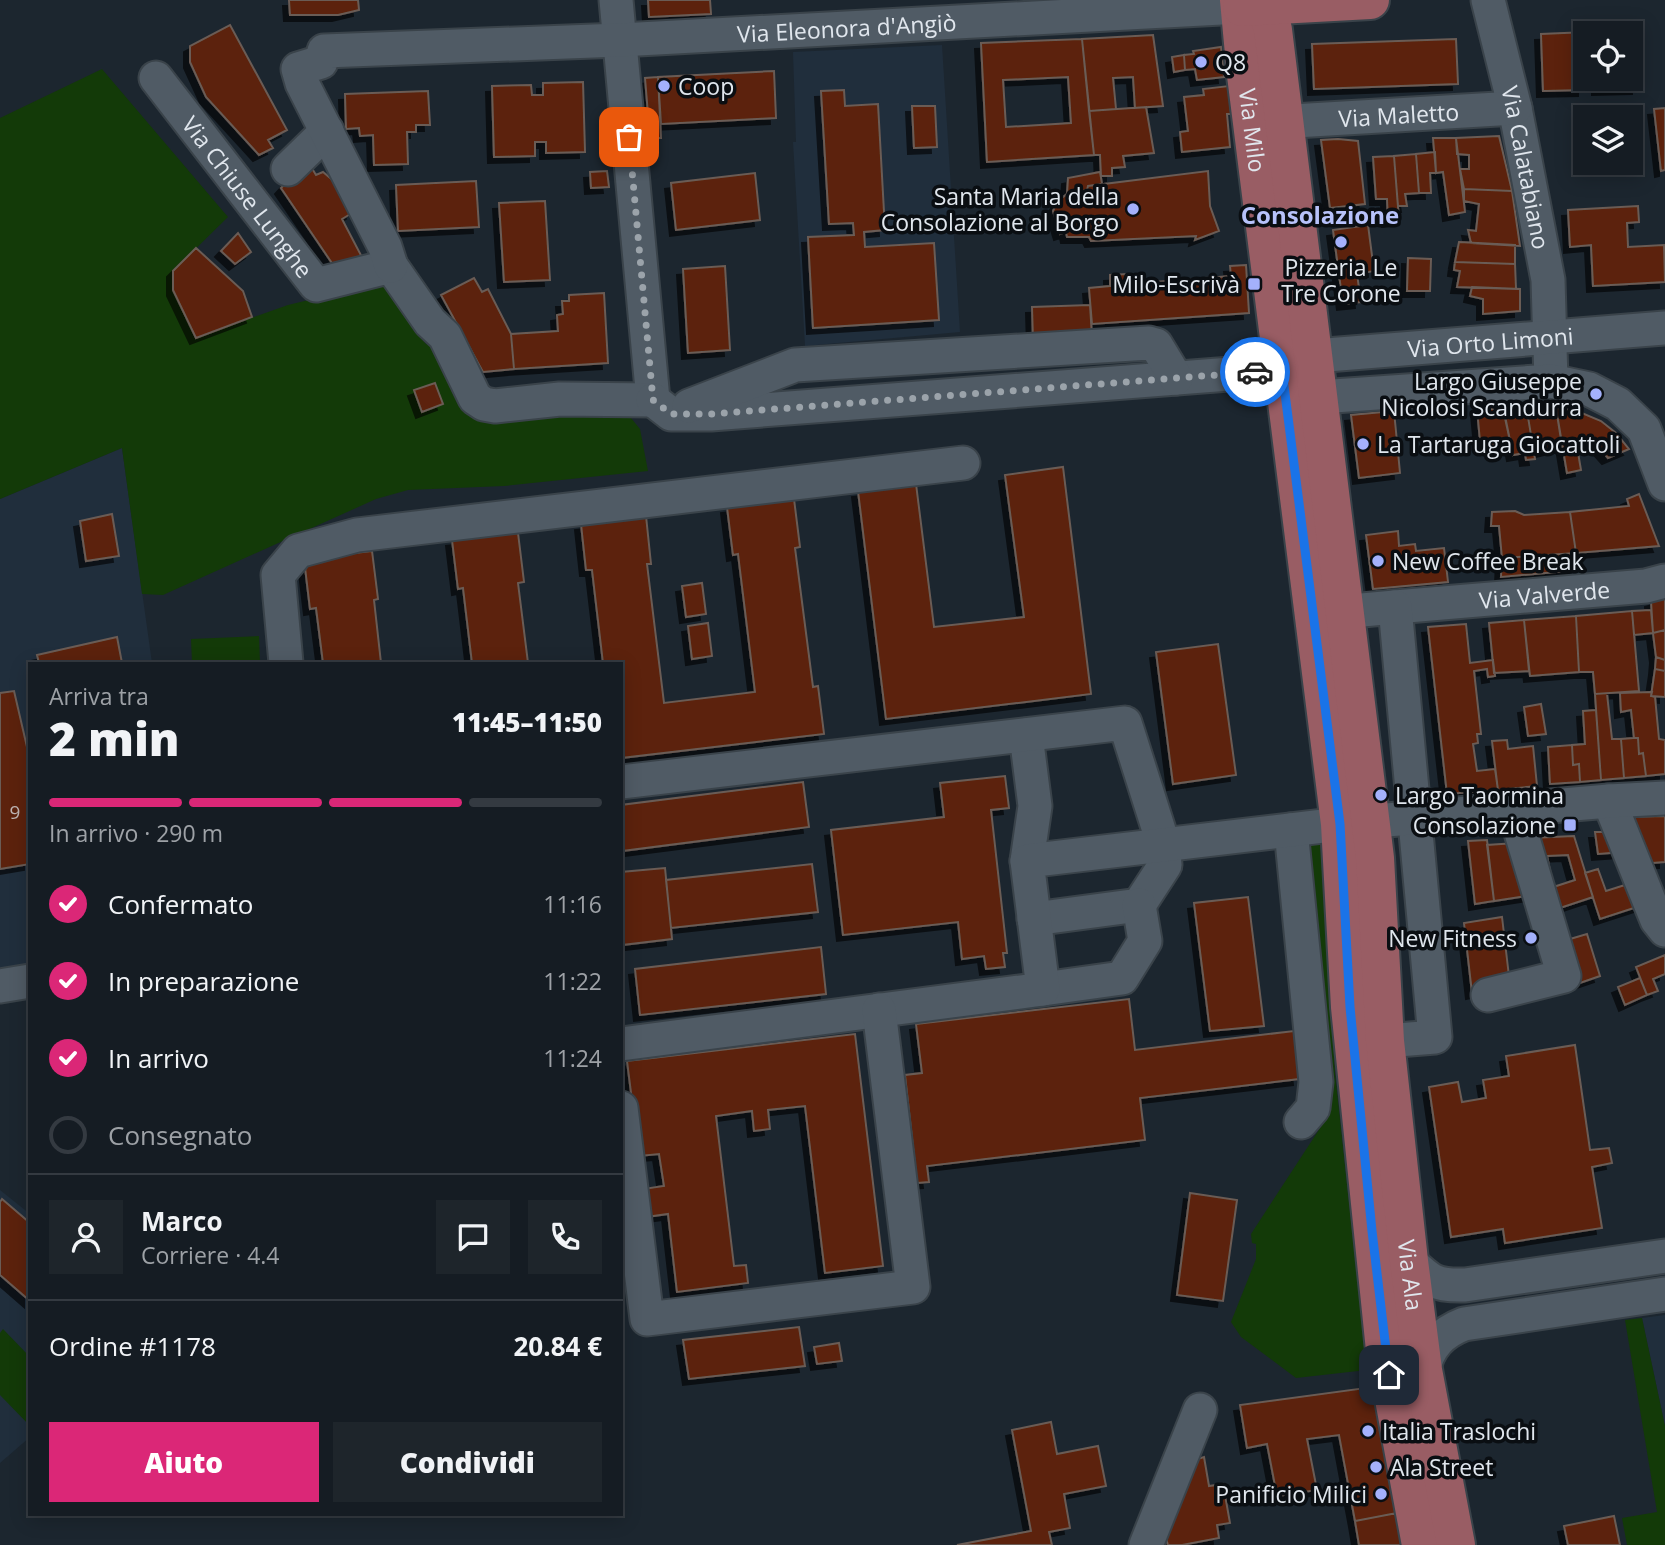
<!DOCTYPE html>
<html lang="it">
<head>
<meta charset="utf-8">
<style>
	:root { --surface:#151c23; --page:#1e252b; --text:#f1f3f6; --muted:#9da1a6; --line:#343a41; --accent:#db2777 }
	body { margin:0; font-family:"Open Sans",sans-serif; background:var(--page); color:var(--text); height:100vh; display:flex; flex-direction:column; font-size:26px; white-space:nowrap }
	* { box-sizing:border-box; margin:0 }
	p { font-size:23px; color:var(--muted) }
	.icon { flex:none; width:38px; height:38px; fill:none; stroke:currentColor; stroke-width:2; stroke-linecap:round; stroke-linejoin:round }
	.map { position:relative; flex:1; overflow:hidden }
	.details { position:absolute; left:28px; top:662px; width:595px; height:854px; display:flex; flex-direction:column; background:var(--surface); border-radius:0px; box-shadow:0 4px 18px #0003,0 0 0 2px var(--line) }
	.details>* { flex:none }
	.tools { position:absolute; left:1573px; top:21px; display:grid; gap:14px }
	.tools a { display:grid; place-items:center; width:70px; height:70px; border-radius:0px; background:var(--surface); box-shadow:0 4px 18px #0003,0 0 0 2px var(--line); font-size:35px }
	.pin { position:absolute; display:grid; place-items:center; width:60px; height:60px; color:#fff; margin:-30px; border-radius:14px; box-shadow:0 4px 10px #0006 }
	.courier { position:absolute; display:grid; place-items:center; width:70px; height:70px; margin:-35px; border:5px solid #1a73e8; border-radius:50%; background:#fff; color:#222; box-shadow:0 2px 9px #0007 }
	.overview em { font-style:normal; font-weight:800 }
	.overview div { display:flex; flex-direction:column-reverse }
	.overview { display:flex; align-items:center; justify-content:space-between; height:119px; padding:0 21px }
	h1 { font-size:46px; font-weight:800; line-height:52px }
	.bar { display:grid; grid-template-columns:repeat(4,1fr); gap:10px 7px; align-content:center; height:84px; padding:0 21px }
	.bar i { height:9px; border-radius:5px; background:var(--line) }
	.bar .active { background:var(--accent) }
	.bar p { grid-column:span 4 }
	.line { display:flex; align-items:center; gap:18px; padding:0 21px; border-top:2px solid var(--line) }
	.line div { flex:1 }
	.round { display:grid; place-items:center; flex:none; width:74px; height:74px; border-radius:0px; background:var(--page) }
	ol { padding:0 21px; list-style:none }
	li { display:flex; align-items:center; gap:21px; height:77px }
	li p { margin-inline-start:auto }
	li .icon { padding:7px; border-radius:50%; background:var(--accent); color:#fff; stroke-width:4 }
	li:last-child { color:var(--muted) }
	li i { width:38px; height:38px; border:4px solid var(--line); border-radius:50% }
	.button { display:flex; gap:14px; margin-top:auto; padding:14px 21px }
	.button a { flex:1; height:80px; border-radius:0px; background:var(--accent); color:#fff; font-size:28px; font-weight:800; line-height:80px; text-align:center }
	.button a+a { background:var(--page); color:var(--text) }
	.map>svg:first-child { display:block }
	.built { fill:#202e3c }
	.green { fill:#133a08 }
	.building { fill:#5b2208; stroke:#6a5b55; stroke-width:2; fill-rule:evenodd; filter:url(#shadow) }
	.lines { fill:none; stroke-linecap:round; stroke-linejoin:round }
	.minor-casing { stroke:#3a434a; stroke-width:37 }
	.major-casing { stroke:#3a434a; stroke-width:42 }
	.minor { stroke:#505b65; stroke-width:33 }
	.major { stroke:#995d64; stroke-width:38 }
	.done { stroke:#9ba3aa; stroke-width:7; stroke-dasharray:0 12.6 }
	.route { stroke:#1a73e8; stroke-width:9 }
	.poi-dot { fill:#a4b1fc; stroke:#0a0e12; stroke-width:2.5 }
	.labels { text-anchor:middle; dominant-baseline:central; stroke-width:7; stroke-linejoin:round; paint-order:stroke }
	.number-label { font-size:19px; fill:#bfb5b4 }
	.street-label { font-size:23px; fill:#e0e6ed; stroke:#0a0e12 }
	.poi-label { font-size:23px; fill:#e0e6ed; stroke:#0a0e12; text-anchor:start }
	.neighbourhood-label { font-size:24px; font-weight:bold; fill:#b7c2fa; stroke:#0a0e12 }
</style>
</head>
<body>
<div class="map">
<svg width="1665" height="1545" viewBox="0 0 1665 1545">
	<defs>
		<filter id="shadow"><feDropShadow dx="-6" dy="6" stdDeviation="0" flood-color="#0009"/></filter>
	</defs>
	<rect width="100%" height="100%" fill="#1c262f"/>
	<path class="built" d="M942 45 960 332 805 346 793 142H796L793 52Z
		M122 448 152 663H30V969L0 972V499Z
		M0 1190 30 1214V1437L0 1463Z
		M1665 1315V1426L1642 1318Z"/>
	<path class="green" d="M102 69 228 217 173 271V290L195 338 288 305 375 284 386 286 408 313 417 334 426 344 445 353 464 401 631 418 640 429 648 471 504 486 408 490 376 499 163 595 142 594 122 448 0 499V118Z
		M259 636 260 663H192L191 639Z
		M1300 841H1320L1335 1073 1367 1370 1296 1378 1241 1337 1231 1322 1256 1259V1244L1252 1243 1251 1234 1324 1122Z
		M1642 1318 1665 1426V1545H1627L1622 1518 1657 1512 1625 1320Z
		M3 1329 30 1357V1426L0 1395V1333Z"/>
	<path class="building" d="M289 0H358L359 10 338 15H290Z
		M648 0H710L711 14 649 17Z
		M230 25 287 130 268 140 273 148 259 155 206 97 190 62V46Z
		M1635 30 1638 88 1598 89V79H1631V33H1586L1584 90 1543 91 1541 34Z
		M1153 35 1163 106 1135 108 1133 77 1113 78 1116 109 1089 111 1082 39Z
		M1082 39 1094 155 987 162 981 43ZM1068 77 1071 123 1006 127 1003 80Z
		M1456 39 1458 84 1314 89 1312 44Z
		M1221 47 1224 77 1197 80 1195 69 1185 70 1184 55 1194 54 1193 51Z
		M1184 55 1185 70 1174 72 1172 57Z
		M774 71 776 118 661 124 658 77Z
		M658 77 661 138H650L645 78Z
		M583 82 585 152 546 153V142H535V156L494 157 492 86 531 85 532 95H543V83Z
		M1229 86 1231 114H1227L1230 147 1182 152 1180 132 1188 131 1184 97 1204 95 1203 89Z
		M844 90 845 106 878 104 885 230 864 232 865 247 934 243 939 320 813 328 808 237 854 235 853 223 829 224 821 91Z
		M428 91 430 125H416V132H407L408 164 374 165 373 135 360 136 359 128 346 129 345 94Z
		M912 106H935L937 147 914 148Z
		M1146 107 1154 153 1123 156 1125 167 1112 168V176H1101L1100 155H1094L1089 111Z
		M1665 108V170L1661 171 1654 109Z
		M1499 136 1512 191 1464 189 1460 169H1469V155L1457 154 1456 138Z
		M1433 138H1456L1465 212 1449 215 1443 172 1436 173Z
		M1338 139 1358 141 1365 204 1330 208 1321 140Z
		M1435 152 1436 173H1430L1431 193H1419L1416 154Z
		M1416 154 1419 193 1405 194 1407 206H1398L1394 156Z
		M1394 156 1399 220 1388 221 1387 199H1376L1373 157Z
		M307 160 316 175 323 172 336 183 352 213 342 219 365 263 338 272 281 188Z
		M607 171 609 187 591 188 590 172Z
		M1208 171 1210 206 1219 231 1195 240 1196 236 1091 241 1089 237H1067L1066 232 1060 234 1053 211 1057 202 1067 194 1087 190 1088 186Z
		M1100 172 1102 184 1088 186 1087 190 1067 194 1068 178Z
		M755 173 760 220 676 230 671 183Z
		M476 181 479 227 398 231 396 185Z
		M1464 189 1512 191 1520 246 1471 243 1468 230 1476 231 1479 204 1464 201Z
		M545 201 550 280 504 282 499 203Z
		M1638 206 1639 222 1627 223 1628 247 1664 245 1665 282 1593 286 1591 245 1570 247 1568 210Z
		M1368 225 1374 271 1357 274 1361 302 1343 304 1333 230Z
		M238 233 251 252 235 264 221 251Z
		M1459 242 1515 245V264L1455 262Z
		M196 248 243 291 252 317 196 338 173 290V271Z
		M1408 258 1431 259 1430 291H1407Z
		M1455 262 1515 264 1516 289 1457 287 1460 271 1454 270Z
		M1246 265 1249 313 1092 324 1089 288 1110 286V275L1127 274 1128 284 1231 276 1230 266Z
		M725 266 730 350 688 353 683 269Z
		M474 278 482 292 488 289 511 334 514 369 483 372 441 295Z
		M1472 287 1520 289V311L1483 314V299L1470 296Z
		M604 293 608 363 514 369 511 334 558 331 557 315 563 314 562 301H569V295Z
		M1090 305 1092 337 1033 340 1032 307Z
		M435 383 443 404 422 412 414 390Z
		M1556 408 1577 411 1601 421 1616 433 1629 449 1608 458 1591 439 1576 441 1581 470 1567 473Z
		M1556 408 1562 446 1534 453 1527 411Z
		M1477 409H1503L1510 441 1485 448 1480 441Z
		M1394 411 1400 473 1359 478 1351 415Z
		M1504 411H1527L1535 459 1526 460 1525 453 1513 455Z
		M1063 467 1091 694 886 719 858 491 916 484 934 627 1024 617 1005 475Z
		M1639 494 1659 546 1576 553 1570 512 1629 506 1627 499Z
		M794 499 800 547 795 548 813 687 818 686 824 734 621 758V663H603L592 570H586L581 524 646 516 651 564H647L664 703 755 692 738 554 733 555 727 507Z
		M1515 511 1524 515 1570 512 1576 553 1502 558 1499 526H1491L1492 512Z
		M112 514 119 556 86 561 80 521Z
		M1398 531 1399 546 1415 544 1416 551 1444 548 1448 582 1373 589 1366 535Z
		M518 533 524 582 518 583 528 663H472L463 588 458 589 452 540Z
		M372 551 378 599 374 600 381 663H323L316 608 310 609 304 559Z
		M1576 553 1577 570 1501 577 1502 558Z
		M702 583 706 614 686 617 682 586Z
		M1665 597V630L1653 633 1651 601Z
		M1651 610 1653 633 1634 635 1632 611Z
		M1632 611 1639 691 1595 694 1593 672H1579L1576 616Z
		M1576 616 1579 672 1530 676 1524 620Z
		M1524 620 1529 671 1494 673 1489 623Z
		M708 623 712 656 692 659 688 626Z
		M1466 624 1470 663 1493 660 1495 676 1488 677 1487 669 1474 671 1481 734H1477L1478 743 1473 744 1477 771 1495 769 1498 790 1447 794 1428 627Z
		M1665 630V660L1656 657 1653 633Z
		M117 637 122 663H39L37 655Z
		M1218 644 1236 775 1173 784 1156 652Z
		M1656 657 1665 660V671L1655 669Z
		M1655 669 1665 671V697L1651 696Z
		M14 691 30 760V864L0 869V693Z
		M1652 692 1651 696 1655 697 1659 739 1665 740V774L1646 776 1643 753 1639 754 1638 738H1634L1631 710 1621 712 1620 693Z
		M1595 694H1607L1612 739H1621L1624 778 1601 780Z
		M1541 704 1546 734 1528 736 1524 707Z
		M1596 710 1601 780 1580 782 1579 764 1573 765 1572 745 1585 744 1583 711Z
		M1634 738H1638L1639 754 1643 753 1646 776 1624 778 1621 739Z
		M1507 740 1508 749 1533 746 1537 786 1498 790 1492 741Z
		M1572 745 1573 765 1579 764 1580 782 1550 784 1548 747Z
		M1005 776 1009 808 991 810 1007 953H1003L1005 967 986 969 984 956 962 959 958 922 843 935 831 830 944 817 940 783Z
		M803 782 809 827 622 851 621 805Z
		M1665 816V862L1638 864 1630 817Z
		M1595 832H1615L1623 852 1598 854Z
		M1574 836 1593 897 1551 911 1544 890 1575 880 1568 855 1547 856 1550 870 1539 871 1531 838Z
		M1487 840 1494 901 1475 904 1468 841Z
		M1516 843 1533 895 1494 901 1487 845Z
		M812 864 818 912 671 928 666 880Z
		M665 868 672 939 622 945 621 872Z
		M1598 869 1606 891 1625 885 1643 905 1600 919 1585 873Z
		M1248 897 1264 1026 1210 1031 1194 903Z
		M1502 917 1510 985 1472 993 1464 923Z
		M1587 934 1600 976 1574 985 1560 942Z
		M821 947 826 994 640 1015 635 969Z
		M1665 955V974L1653 979 1658 991 1647 995 1636 967Z
		M1640 978 1647 995 1625 1005 1618 987Z
		M1129 999 1135 1050 1294 1031 1299 1079 1140 1098 1145 1140 927 1166 929 1182 917 1183 905 1075 922 1073 916 1024Z
		M855 1034 883 1266 825 1273 805 1106 768 1110 770 1129 754 1131 752 1111 716 1116 734 1266 746 1265 748 1283 677 1292 668 1214 646 1217 643 1189 664 1186 659 1154 639 1156 627 1061Z
		M1575 1045 1590 1150 1609 1148 1612 1163 1592 1167 1602 1228 1505 1243 1503 1229 1451 1237 1429 1087 1458 1082 1462 1102 1486 1098 1483 1080 1509 1076 1506 1056Z
		M1190 1193 1237 1200 1223 1301 1177 1295Z
		M2 1199 30 1223V1301L0 1275V1202Z
		M799 1327 805 1366 689 1379 683 1340Z
		M839 1343 842 1361 817 1364 814 1347Z
		M1373 1387 1397 1513 1355 1521 1339 1435 1307 1439 1317 1490 1277 1496 1267 1444 1247 1448 1240 1405Z
		M1051 1422 1057 1454 1098 1446 1106 1486 1064 1494 1070 1528 1049 1532 1052 1545H957L1031 1531 1012 1430Z
		M1204 1457 1209 1486 1223 1484 1230 1523 1217 1525 1219 1538 1182 1545H1168L1164 1532 1191 1461Z
		M1397 1513 1403 1545H1359L1355 1521Z
		M1614 1516 1620 1545H1568L1564 1526Z"/>
	<g class="lines">
		<g class="minor-casing">
			<g id="minor">
				<path d="M616 0 653 400"/>
				<path id="s1" d="M1488 0 1515 108 1548 280 1551 381"/>
				<path id="s2" d="M156 78 316 285 391 266 430 322 445 336 475 398 484 404 495 406 560 399 653 400"/>
				<path id="s3" d="M1259 123 1515 108"/>
				<path d="M288 169 327 131"/>
				<path id="s4" d="M391 266 385 247 302 83 298 69 321 62 324 51 620 40 1240 7"/>
				<path id="s5" d="M1314 356 1665 328"/>
				<path d="M1319 397 1551 381 1589 389 1618 404 1644 429 1665 484"/>
				<path d="M653 400 671 414H711L1282 370"/>
				<path d="M689 406 795 365 1149 343 1156 345 1176 378"/>
				<path id="s6" d="M1395 607 1646 586 1665 581"/>
				<path d="M1318 614 1395 607 1435 1037 1385 1041"/>
				<path d="M286 663 278 575 298 551 357 535 963 463"/>
				<path d="M1026 735 1035 806 1027 861"/>
				<path d="M621 782 1125 723 1163 843 1165 865 1139 905 1034 919"/>
				<path d="M1609 801 1657 920 1665 930"/>
				<path d="M1291 830 1316 1082 1313 1108 1301 1122"/>
				<path d="M0 986 30 981"/>
				<path d="M1043 989 1122 978 1145 941 1139 905"/>
				<path d="M1488 995 1564 976 1514 809"/>
				<path d="M621 1044 1043 989 1027 861 1340 824 1609 801 1665 798"/>
				<path d="M621 1108 647 1319 913 1287 879 1010"/>
				<path d="M1409 1261C1430 1281 1435 1286 1465 1285L1665 1256"/>
				<path d="M1423 1370C1429 1346 1441 1333 1464 1324L1665 1294"/>
				<path d="M1146 1545 1200 1410"/>
			</g>
		</g>
		<g class="major-casing">
			<g id="major">
				<path id="s7" d="M1239 0 1246 75 1340 824 1350 1007 1385 1350 1421 1545"/>
				<path id="s8" d="M1265 0 1273 30 1375 858 1385 1041 1409 1261 1423 1370 1456 1545"/>
				<path d="M1242 7 1370 0"/>
			</g>
		</g>
		<use href="#minor" class="minor"/>
		<use href="#major" class="major"/>
	</g>
	<g class="lines">
		<path class="done" d="M629 137 653 400 671 414H711L1255 372"/>
		<path class="route" d="M1255 372 1282 370 1340 824 1350 1007 1372 1231 1389 1375"/>
	</g>
	<g class="poi-dot">
		<circle cx="1201" cy="62" r="7"/>
		<circle cx="664" cy="86" r="7"/>
		<circle cx="1133" cy="209" r="7"/>
		<circle cx="1341" cy="242" r="7"/>
		<rect x="1247" y="277" width="14" height="14" rx="3.5"/>
		<circle cx="1596" cy="394" r="7"/>
		<circle cx="1363" cy="444" r="7"/>
		<circle cx="1378" cy="561" r="7"/>
		<circle cx="1381" cy="795" r="7"/>
		<rect x="1563" y="818" width="14" height="14" rx="3.5"/>
		<circle cx="1531" cy="938" r="7"/>
		<circle cx="1368" cy="1431" r="7"/>
		<circle cx="1376" cy="1467" r="7"/>
		<circle cx="1381" cy="1494" r="7"/>
	</g>
	<g class="labels">
		<g class="number-label">
			<text x="15" y="812">9</text>
		</g>
		<g class="street-label">
			<text stroke="none"><textPath href="#s4" startOffset="777">Via Eleonora d'Angiò</textPath></text>
			<text stroke="none"><textPath href="#s3" startOffset="140">Via Maletto</textPath></text>
			<text stroke="none"><textPath href="#s7" startOffset="131">Via Milo</textPath></text>
			<text stroke="none"><textPath href="#s1" startOffset="172">Via Calatabiano</textPath></text>
			<text stroke="none"><textPath href="#s2" startOffset="150">Via Chiuse Lunghe</textPath></text>
			<text stroke="none"><textPath href="#s5" startOffset="177">Via Orto Limoni</textPath></text>
			<text stroke="none"><textPath href="#s6" startOffset="150">Via Valverde</textPath></text>
			<text stroke="none"><textPath href="#s8" startOffset="1284">Via Ala</textPath></text>
		</g>
		<g class="poi-label">
			<text x="1215" y="62">Q8</text>
			<text x="678" y="86">Coop</text>
			<text x="1119" y="196" text-anchor="end">Santa Maria della<tspan x="1119" dy="26">Consolazione al Borgo</tspan></text>
			<text x="1341" y="267" text-anchor="middle">Pizzeria Le<tspan x="1341" dy="26">Tre Corone</tspan></text>
			<text x="1240" y="284" text-anchor="end">Milo-Escrivà</text>
			<text x="1582" y="381" text-anchor="end">Largo Giuseppe<tspan x="1582" dy="26">Nicolosi Scandurra</tspan></text>
			<text x="1377" y="444">La Tartaruga Giocattoli</text>
			<text x="1392" y="561">New Coffee Break</text>
			<text x="1395" y="795">Largo Taormina</text>
			<text x="1556" y="825" text-anchor="end">Consolazione</text>
			<text x="1517" y="938" text-anchor="end">New Fitness</text>
			<text x="1382" y="1431">Italia Traslochi</text>
			<text x="1390" y="1467">Ala Street</text>
			<text x="1367" y="1494" text-anchor="end">Panificio Milici</text>
		</g>
		<g class="neighbourhood-label">
			<text x="1320" y="214">Consolazione</text>
		</g>
	</g>
</svg>
<div class="tools">
<a><svg class="icon" aria-label="locate" viewBox="0 0 24 24"><circle cx="12" cy="12" r="6"/><path d="M12 2v4M12 18v4M2 12h4M18 12h4"/></svg></a>
<a><svg class="icon" aria-label="layers" viewBox="0 0 24 24"><path d="M12 4l9 5-9 5-9-5zM3 14l9 5 9-5"/></svg></a>
</div>
<div class="pin" style="left:629px;top:137px;background:#ea580c"><svg class="icon" aria-label="bag" viewBox="0 0 24 24"><path d="M5 8h14l-1 12H6zM9 8a3 3 0 0 1 6 0"/></svg></div>
<div class="pin" style="left:1389px;top:1375px;background:#1f2937"><svg class="icon" aria-label="home" viewBox="0 0 24 24"><path d="M3 11l9-7 9 7M6 9v11h12V9"/></svg></div>
<div class="courier" style="left:1255px;top:372px"><svg class="icon" aria-label="car" viewBox="0 0 24 24"><path d="M5 17H2v-5l4-1 3-4h7l3 4 3 1v5h-3M9 17h6M6 11h13"/><circle cx="7" cy="17" r="2"/><circle cx="17" cy="17" r="2"/></svg></div>
<section class="details">
<div class="overview"><div><h1>2 min</h1><p>Arriva tra</p></div><em>11:45–11:50</em></div>
<div class="bar"><i class="active"></i><i class="active"></i><i class="active"></i><i></i><p>In arrivo · 290 m</p></div>
<ol>
<li><svg class="icon" aria-label="check" viewBox="0 0 24 24"><path d="M5 12l5 5 9-10"/></svg>Confermato<p>11:16</p></li>
<li><svg class="icon" aria-label="check" viewBox="0 0 24 24"><path d="M5 12l5 5 9-10"/></svg>In preparazione<p>11:22</p></li>
<li><svg class="icon" aria-label="check" viewBox="0 0 24 24"><path d="M5 12l5 5 9-10"/></svg>In arrivo<p>11:24</p></li>
<li><i></i>Consegnato</li>
</ol>
<div class="line" style="height:126px"><a class="round"><svg class="icon" aria-label="person" viewBox="0 0 24 24"><circle cx="12" cy="8" r="4"/><path d="M4 21q1-7 8-7t8 7"/></svg></a><div><b>Marco</b><p>Corriere · 4.4</p></div><a class="round"><svg class="icon" aria-label="chat" viewBox="0 0 24 24"><path d="M4 5h16v11H9l-5 4z"/></svg></a><a class="round"><svg class="icon" aria-label="phone" viewBox="0 0 24 24"><path d="M5 4h4l2 5-3 2q2 4 5 5l2-3 5 2v4C11 20 4 13 5 4z"/></svg></a></div>
<div class="line" style="height:91px"><div>Ordine #1178</div><b>20.84 €</b></div>
<div class="button"><a>Aiuto</a><a>Condividi</a></div>
</section>
</div>
</body>
</html>
